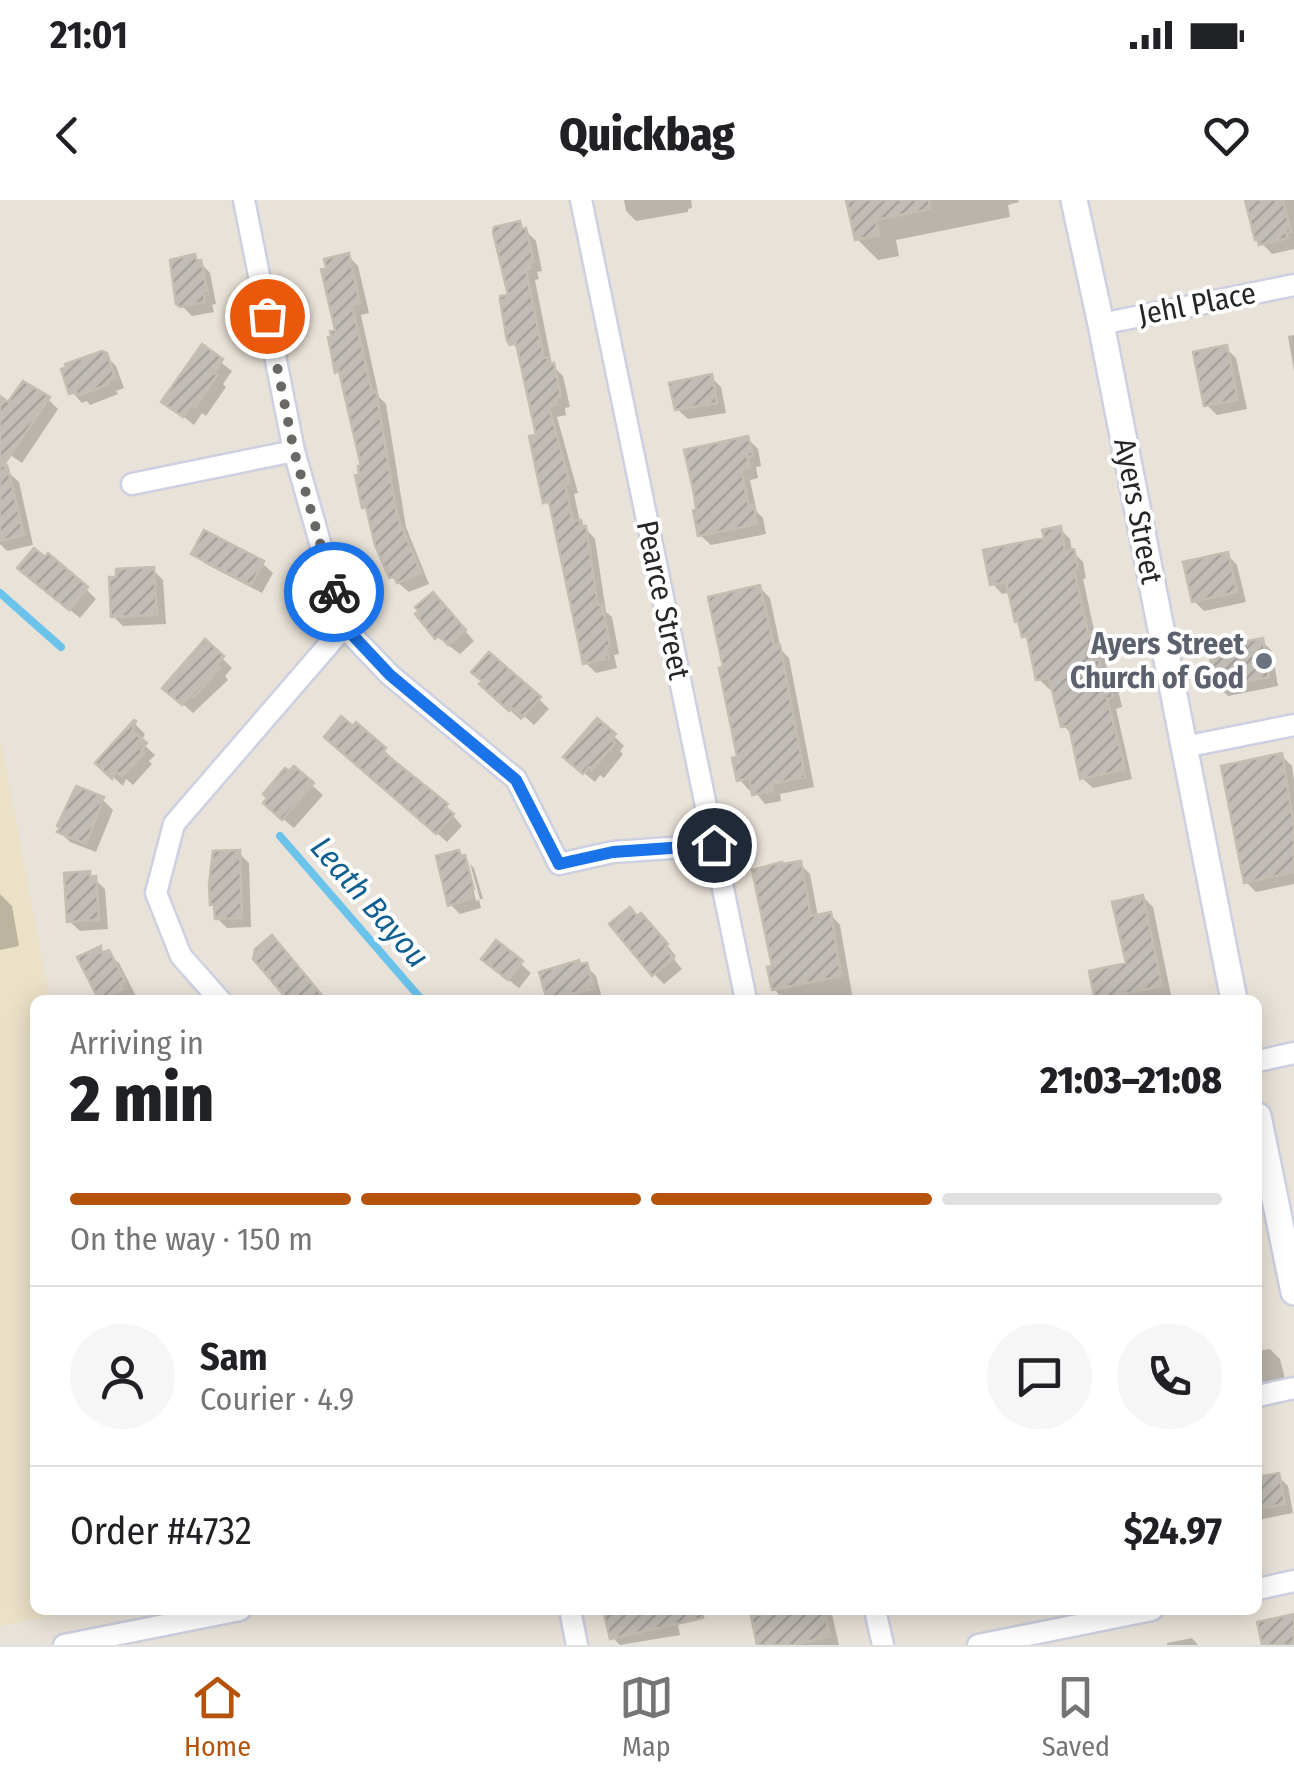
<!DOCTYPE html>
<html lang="en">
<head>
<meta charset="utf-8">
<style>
	:root { --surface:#fff; --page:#f6f6f6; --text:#202124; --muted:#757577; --line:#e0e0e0; --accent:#b45309 }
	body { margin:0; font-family:"Fira Sans Condensed",sans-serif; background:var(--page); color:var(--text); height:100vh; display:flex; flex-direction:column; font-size:38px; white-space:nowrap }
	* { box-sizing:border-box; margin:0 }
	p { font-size:32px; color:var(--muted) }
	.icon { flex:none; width:55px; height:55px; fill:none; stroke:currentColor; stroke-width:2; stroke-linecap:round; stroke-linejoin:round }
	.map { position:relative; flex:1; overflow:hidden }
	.panel { position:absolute; left:30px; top:795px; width:1232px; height:620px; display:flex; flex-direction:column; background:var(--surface); border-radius:15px; box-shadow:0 5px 25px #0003 }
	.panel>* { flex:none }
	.pin { position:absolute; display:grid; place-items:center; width:85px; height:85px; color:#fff; margin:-42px; border:5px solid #fff; border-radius:50%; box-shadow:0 2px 10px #0007 }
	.courier { position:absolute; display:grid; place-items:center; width:100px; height:100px; margin:-50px; border:8px solid #1a73e8; border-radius:50%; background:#fff; color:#222; box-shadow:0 2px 12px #0007 }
	.head em { font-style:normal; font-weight:800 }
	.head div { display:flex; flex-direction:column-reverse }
	.head { display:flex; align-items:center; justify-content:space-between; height:170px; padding:0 40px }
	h1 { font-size:65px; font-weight:800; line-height:75px }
	.bar { display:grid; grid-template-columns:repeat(4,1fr); gap:15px 10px; align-content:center; height:120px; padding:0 40px }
	.bar i { height:12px; border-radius:8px; background:var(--line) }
	.bar .on { background:var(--accent) }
	.bar p { grid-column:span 4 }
	.line { display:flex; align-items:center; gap:25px; padding:0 40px; border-top:2px solid var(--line) }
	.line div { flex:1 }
	.round { display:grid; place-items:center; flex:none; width:105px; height:105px; border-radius:52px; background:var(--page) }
	.status { display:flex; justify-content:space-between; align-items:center; height:70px; padding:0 50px; background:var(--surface); direction:ltr }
	.status svg { height:28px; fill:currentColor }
	header { display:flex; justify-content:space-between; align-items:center; height:130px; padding:0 40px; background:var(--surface); font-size:45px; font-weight:800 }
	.menu { display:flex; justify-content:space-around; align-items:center; height:140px; border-top:2px solid var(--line); background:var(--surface); font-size:28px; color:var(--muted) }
	.menu a { display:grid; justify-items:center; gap:5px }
	.menu .on { color:var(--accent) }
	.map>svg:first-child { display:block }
	.education { fill:#ebe1c7 }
	.shadow { fill:#0003 }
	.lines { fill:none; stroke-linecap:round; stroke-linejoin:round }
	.stream { stroke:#6bc3eb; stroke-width:8 }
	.building { fill:url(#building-hatch); stroke:#c4beb2; stroke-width:2.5 }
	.minor-casing { stroke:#cdd0e0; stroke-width:25 }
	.tertiary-casing { stroke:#cdd0e0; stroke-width:30 }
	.minor { stroke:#fff; stroke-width:20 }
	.tertiary { stroke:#fff; stroke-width:25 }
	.done { stroke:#6a6864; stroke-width:10; stroke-dasharray:0 18 }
	.route { stroke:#1a73e8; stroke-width:12 }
	.worship-dot { fill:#6b7280; stroke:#fff; stroke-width:4 }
	.labels { text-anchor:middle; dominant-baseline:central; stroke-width:8; stroke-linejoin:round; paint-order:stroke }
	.street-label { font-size:30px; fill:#262626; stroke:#fff }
	.worship-label { font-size:30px; font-weight:bold; fill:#5b616d; stroke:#fff; text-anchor:end }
	.water-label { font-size:32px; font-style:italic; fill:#0f5f91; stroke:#fff }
</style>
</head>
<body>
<div class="status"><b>21:01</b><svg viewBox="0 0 49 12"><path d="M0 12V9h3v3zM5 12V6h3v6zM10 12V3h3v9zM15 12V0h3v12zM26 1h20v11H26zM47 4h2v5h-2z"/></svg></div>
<header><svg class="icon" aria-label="back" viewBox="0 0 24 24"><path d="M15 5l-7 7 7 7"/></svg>Quickbag<svg class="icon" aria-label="heart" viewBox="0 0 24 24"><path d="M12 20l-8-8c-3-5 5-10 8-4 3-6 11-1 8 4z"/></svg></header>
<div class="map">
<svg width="1294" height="1445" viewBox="0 0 1294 1445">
	<defs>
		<pattern id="building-hatch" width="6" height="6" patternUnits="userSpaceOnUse" patternTransform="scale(2.5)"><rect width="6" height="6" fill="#c1bcb5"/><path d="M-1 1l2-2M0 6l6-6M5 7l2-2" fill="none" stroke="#a6a19c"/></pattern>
	</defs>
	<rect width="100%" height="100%" fill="#e9e2d8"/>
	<path class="education" d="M0 538 50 800H35V1410H78L0 1426Z"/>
	<path class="shadow" d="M624 0H691L692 8 688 9V12L636 21 626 11Z
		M849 0H1018L1019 2 1008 5 1010 17 896 40 899 56 878 60 857 39Z
		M1248 0H1294V49L1272 54 1257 38Z
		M519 24 536 41 542 71 537 72 539 79 535 80 552 165 563 176 570 207 565 208 566 215 557 217 578 293 574 294 580 322 595 339 606 412 612 417 619 454 614 455 617 468 596 473 585 462 554 310 545 301 539 236 520 152 512 143 510 97Z
		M348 56 358 66 369 113 361 115 379 197 386 204 406 327 429 384 409 392 391 377 370 313 364 307V268L343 178 337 171 338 132Z
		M195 57 210 73 216 104 212 105 214 112 192 116 178 102Z
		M1294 135V171L1288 136Z
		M202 148 232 171 223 184 226 187 206 216 202 213 194 225 165 202Z
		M1226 148 1236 158 1247 209 1217 215 1207 205Z
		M105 155 116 166 124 188 116 191 118 194 90 205 87 201 82 203 72 192Z
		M711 177 721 187 726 213 688 219 677 209Z
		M48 199 58 209 22 263 0 248V218Z
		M748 239 758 249 761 266 756 267 758 278 750 280 757 312 763 318 766 334 711 345 700 335Z
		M8 272 19 282 33 345 7 351 0 344V274Z
		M1060 329 1070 339 1072 351 1083 362 1086 378 1083 379 1096 439 1102 445 1110 482 1118 490 1122 507 1116 509 1132 579 1093 588 1082 578 1074 536 1064 526 1054 488 1049 489 1039 479 1031 443 1018 421 1011 392 1002 394 992 383Z
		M194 353 262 363 273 373 262 393 204 363Z
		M1227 354 1237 365 1246 402 1204 411 1194 401Z
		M153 370 163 380 166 424 123 426 113 416Z
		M30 378 86 389 96 399 80 418Z
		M760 388 770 398 781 450 789 458 814 587 780 594 781 601 765 604 753 589 749 590 739 579Z
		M443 405 474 441 460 454 437 437Z
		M1262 441 1272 451 1278 486 1228 496 1218 486Z
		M222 458 232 468 225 476 228 480 193 513 176 498Z
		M492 494 539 499 549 509 534 525 524 516 521 520Z
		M134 523 145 534 141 542 155 555 149 561 152 564 133 585 126 579 123 586 98 563Z
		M614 536 624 546 620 551 623 554 604 578 600 575 595 582 577 567Z
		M338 546 384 550 394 560 392 562 435 595 462 626 447 642Z
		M1282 556 1292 566 1294 581V684L1256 692 1246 682Z
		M294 569 323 595 294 628 276 613Z
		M77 589 103 600 113 610 96 652 70 642 60 632Z
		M459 652 466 660 476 701 479 700 481 708 460 714 450 704Z
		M239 653 249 663 251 727 227 728 217 718V708L212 703Z
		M470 664 474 668 483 699H480Z
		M800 664 810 674 818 717 830 714 840 725 853 800H784L774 789 775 768Z
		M89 674 105 689 108 729 80 731 69 721Z
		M0 694 12 706 19 746 0 750Z
		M1143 697 1153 707 1172 800H1098L1129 765Z
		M651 726 676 756 673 758 682 769 664 784 654 774Z
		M497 743 531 773 519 788 494 768Z
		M100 749 119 763 138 800 101 799 81 758Z
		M586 766 596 776 602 798 550 800 542 773Z
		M1270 1149 1280 1159 1285 1179 1258 1185V1151Z
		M1278 1276 1288 1286 1293 1313 1258 1320V1280Z
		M606 1410H675L680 1435 620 1445 612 1437Z
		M766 1410H831L839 1445H760Z
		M1192 1438 1198 1445H1167V1443Z"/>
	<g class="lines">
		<path class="stream" d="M0 393 61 447
			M280 636 422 800"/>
	</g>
	<path class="building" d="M846 0H929L930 9 876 20 879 35 855 40Z
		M1245 0H1283L1291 32 1286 33 1288 38 1259 45 1257 39 1255 40Z
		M520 21 522 29 526 28 534 62 529 63 530 69 526 70 544 158 548 157 550 164 554 163 561 197 556 198 557 205 549 207 570 284H565L573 321 581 320 582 326H586L598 405 602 404 610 445 606 446 609 458 583 464 549 301 543 303 529 236 536 235 516 143 510 145 507 141 500 100V96L508 95 493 32 494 27Z
		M349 53 360 103 352 105 372 192 376 191 397 315 421 373 397 383 394 376 389 378 375 345 366 307 362 308 355 275 359 274 358 266H361L339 171 335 173 328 137 331 136 330 131 335 130 321 69 326 68 324 59Z
		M195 54 197 61 201 60 208 94 204 95 205 102 180 107 176 104 170 60Z
		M202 144 223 159 214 173 217 175 195 208 191 205 183 217 161 202Z
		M1227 145 1238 200 1204 206 1193 152Z
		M102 151 107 153 115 178 108 180 109 184 78 196 76 192 69 194 61 169 66 167 65 164Z
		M712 174 717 203 675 210 669 183Z
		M23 181 50 197 3 266 7 265 24 335 0 341V196L8 202Z
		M748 236 753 256 747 257 750 268 741 270 749 306 754 305 757 324 698 336 693 310 696 309 694 294 684 250Z
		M1061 326 1065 351 1074 349 1078 368 1074 369 1088 433 1093 432 1103 478 1109 477 1113 497 1107 499 1124 563V570L1080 579 1069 526 1061 527 1049 478 1036 480 1027 436 1022 437 1018 421 1015 422 1006 382 990 385 983 350 1044 338 1042 330Z
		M204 330 264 361 251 385 191 354Z
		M34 348 45 357 48 353 88 387 69 410 17 368Z
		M1228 352 1237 392 1192 402 1183 362Z
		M154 367 157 415 111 417 109 377H116V369Z
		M760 385 774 446 780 445 805 577 771 584 773 591 752 595 749 578 737 581 732 558 737 556 719 468 723 467 708 397Z
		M433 392 466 430 448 445 439 435 435 439 415 414 419 411 415 407Z
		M1263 438 1269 477 1216 487 1208 449Z
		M205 439 224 456 216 465 220 468 194 497 191 494 182 505 162 488Z
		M489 452 541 497 523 517 512 508 509 511 479 484 482 481 471 472Z
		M341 516 353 526 356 522 386 548 383 552 448 604 445 607 454 614 436 634 324 537Z
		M597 518 616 534 611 540 615 543 592 570 589 567 583 574 563 557Z
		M134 520 136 521 132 531 147 543 141 550 144 553 122 576 115 571 112 579 95 563Z
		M1282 553 1294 626V672L1244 683 1221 566Z
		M294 566 314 583 282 620 263 603 267 598 263 594 285 568 289 571Z
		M76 586 104 597 86 644 57 632 60 628 57 626Z
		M240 650 242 718 215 719 214 704 210 705 209 684 213 651Z
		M459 650 461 656 465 655 474 689 470 690 472 698 448 706 436 656Z
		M801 661 811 716 831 712 841 776 772 790 767 767 772 766 752 670 782 662V664Z
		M90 671V677L96 676 99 720 67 722 64 673Z
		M1143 695 1162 786 1095 800 1089 771 1126 763 1112 702Z
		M630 707 637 716 641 713 668 744 665 747 674 758 652 776 609 724Z
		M272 735 326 800H288L253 759 255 749Z
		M496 740 523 761 508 780 481 759Z
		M101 746V753L109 750 125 781 120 783 123 789 99 800 77 757Z
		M579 760 580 764 587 763 594 788 547 800 539 772Z
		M1279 1273 1285 1304 1258 1309V1277Z
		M603 1410H703V1418L610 1439Z
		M779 1410H824L830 1436 793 1445H757L751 1416Z
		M1294 1414V1445H1262L1257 1422Z"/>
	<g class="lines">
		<g class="minor-casing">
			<path id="minor" d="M581 0 746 800
				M1101 124 1294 85
				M132 284 294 251
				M344 427 390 475 516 579 559 664 613 652 714 645
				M1184 547 1294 525
				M220 800 181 756 156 693 174 624 344 427 294 251 244 0
				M1258 861 1294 853
				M1258 1196 1294 1188
				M1258 1389 1294 1381
				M570 1410 577 1445
				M875 1410 883 1445
				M64 1445 240 1410
				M978 1445 1152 1410"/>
		</g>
		<g class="tertiary-casing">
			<path id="tertiary" d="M1074 0 1101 124 1234 800
				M1258 916 1294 1092"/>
		</g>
		<use href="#minor" class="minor"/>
		<use href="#tertiary" class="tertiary"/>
	</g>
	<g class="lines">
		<path class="done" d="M267 116 294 251 334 392"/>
		<path class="route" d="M334 392 344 426 390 475 516 580 559 664 613 652 714 645"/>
	</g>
	<circle class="worship-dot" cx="1264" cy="461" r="10"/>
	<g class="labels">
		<g class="street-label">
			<text transform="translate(1197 104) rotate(-11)">Jehl Place</text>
			<text transform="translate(1138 311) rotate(79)">Ayers Street</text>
			<text transform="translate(663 400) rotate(78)">Pearce Street</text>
		</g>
		<g class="worship-label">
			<text x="1244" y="444">Ayers Street<tspan x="1244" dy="34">Church of God</tspan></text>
		</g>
		<g class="water-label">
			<text transform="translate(370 702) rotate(49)">Leath Bayou</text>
		</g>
	</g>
</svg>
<div class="pin" style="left:267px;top:116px;background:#ea580c"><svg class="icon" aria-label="bag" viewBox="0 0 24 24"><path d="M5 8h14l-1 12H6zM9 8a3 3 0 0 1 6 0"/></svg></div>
<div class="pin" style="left:714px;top:645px;background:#1f2937"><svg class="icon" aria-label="home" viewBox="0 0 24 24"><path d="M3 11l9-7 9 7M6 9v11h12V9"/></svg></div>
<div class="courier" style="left:334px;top:392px"><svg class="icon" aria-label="bike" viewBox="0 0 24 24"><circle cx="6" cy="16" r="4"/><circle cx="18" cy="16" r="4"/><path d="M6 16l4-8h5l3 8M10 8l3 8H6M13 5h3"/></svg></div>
<section class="panel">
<div class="head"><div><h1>2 min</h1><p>Arriving in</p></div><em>21:03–21:08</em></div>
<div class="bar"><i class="on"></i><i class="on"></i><i class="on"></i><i></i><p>On the way · 150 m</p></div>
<div class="line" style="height:180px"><a class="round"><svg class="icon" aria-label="person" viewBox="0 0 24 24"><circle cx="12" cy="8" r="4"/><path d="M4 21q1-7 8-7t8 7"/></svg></a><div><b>Sam</b><p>Courier · 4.9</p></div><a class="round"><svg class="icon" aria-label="chat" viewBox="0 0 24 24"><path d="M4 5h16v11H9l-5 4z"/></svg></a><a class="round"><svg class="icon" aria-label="phone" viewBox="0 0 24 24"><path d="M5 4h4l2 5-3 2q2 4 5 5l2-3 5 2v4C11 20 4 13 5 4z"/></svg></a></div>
<div class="line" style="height:130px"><div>Order #4732</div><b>$24.97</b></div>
</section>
</div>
<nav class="menu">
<a class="on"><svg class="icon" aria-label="home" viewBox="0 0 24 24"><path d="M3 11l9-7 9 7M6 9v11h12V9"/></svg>Home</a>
<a><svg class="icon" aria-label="map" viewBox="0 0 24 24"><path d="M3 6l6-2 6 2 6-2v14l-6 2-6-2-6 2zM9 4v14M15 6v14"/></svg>Map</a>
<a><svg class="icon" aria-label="saved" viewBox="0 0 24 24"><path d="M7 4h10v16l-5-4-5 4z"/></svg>Saved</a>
</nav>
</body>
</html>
